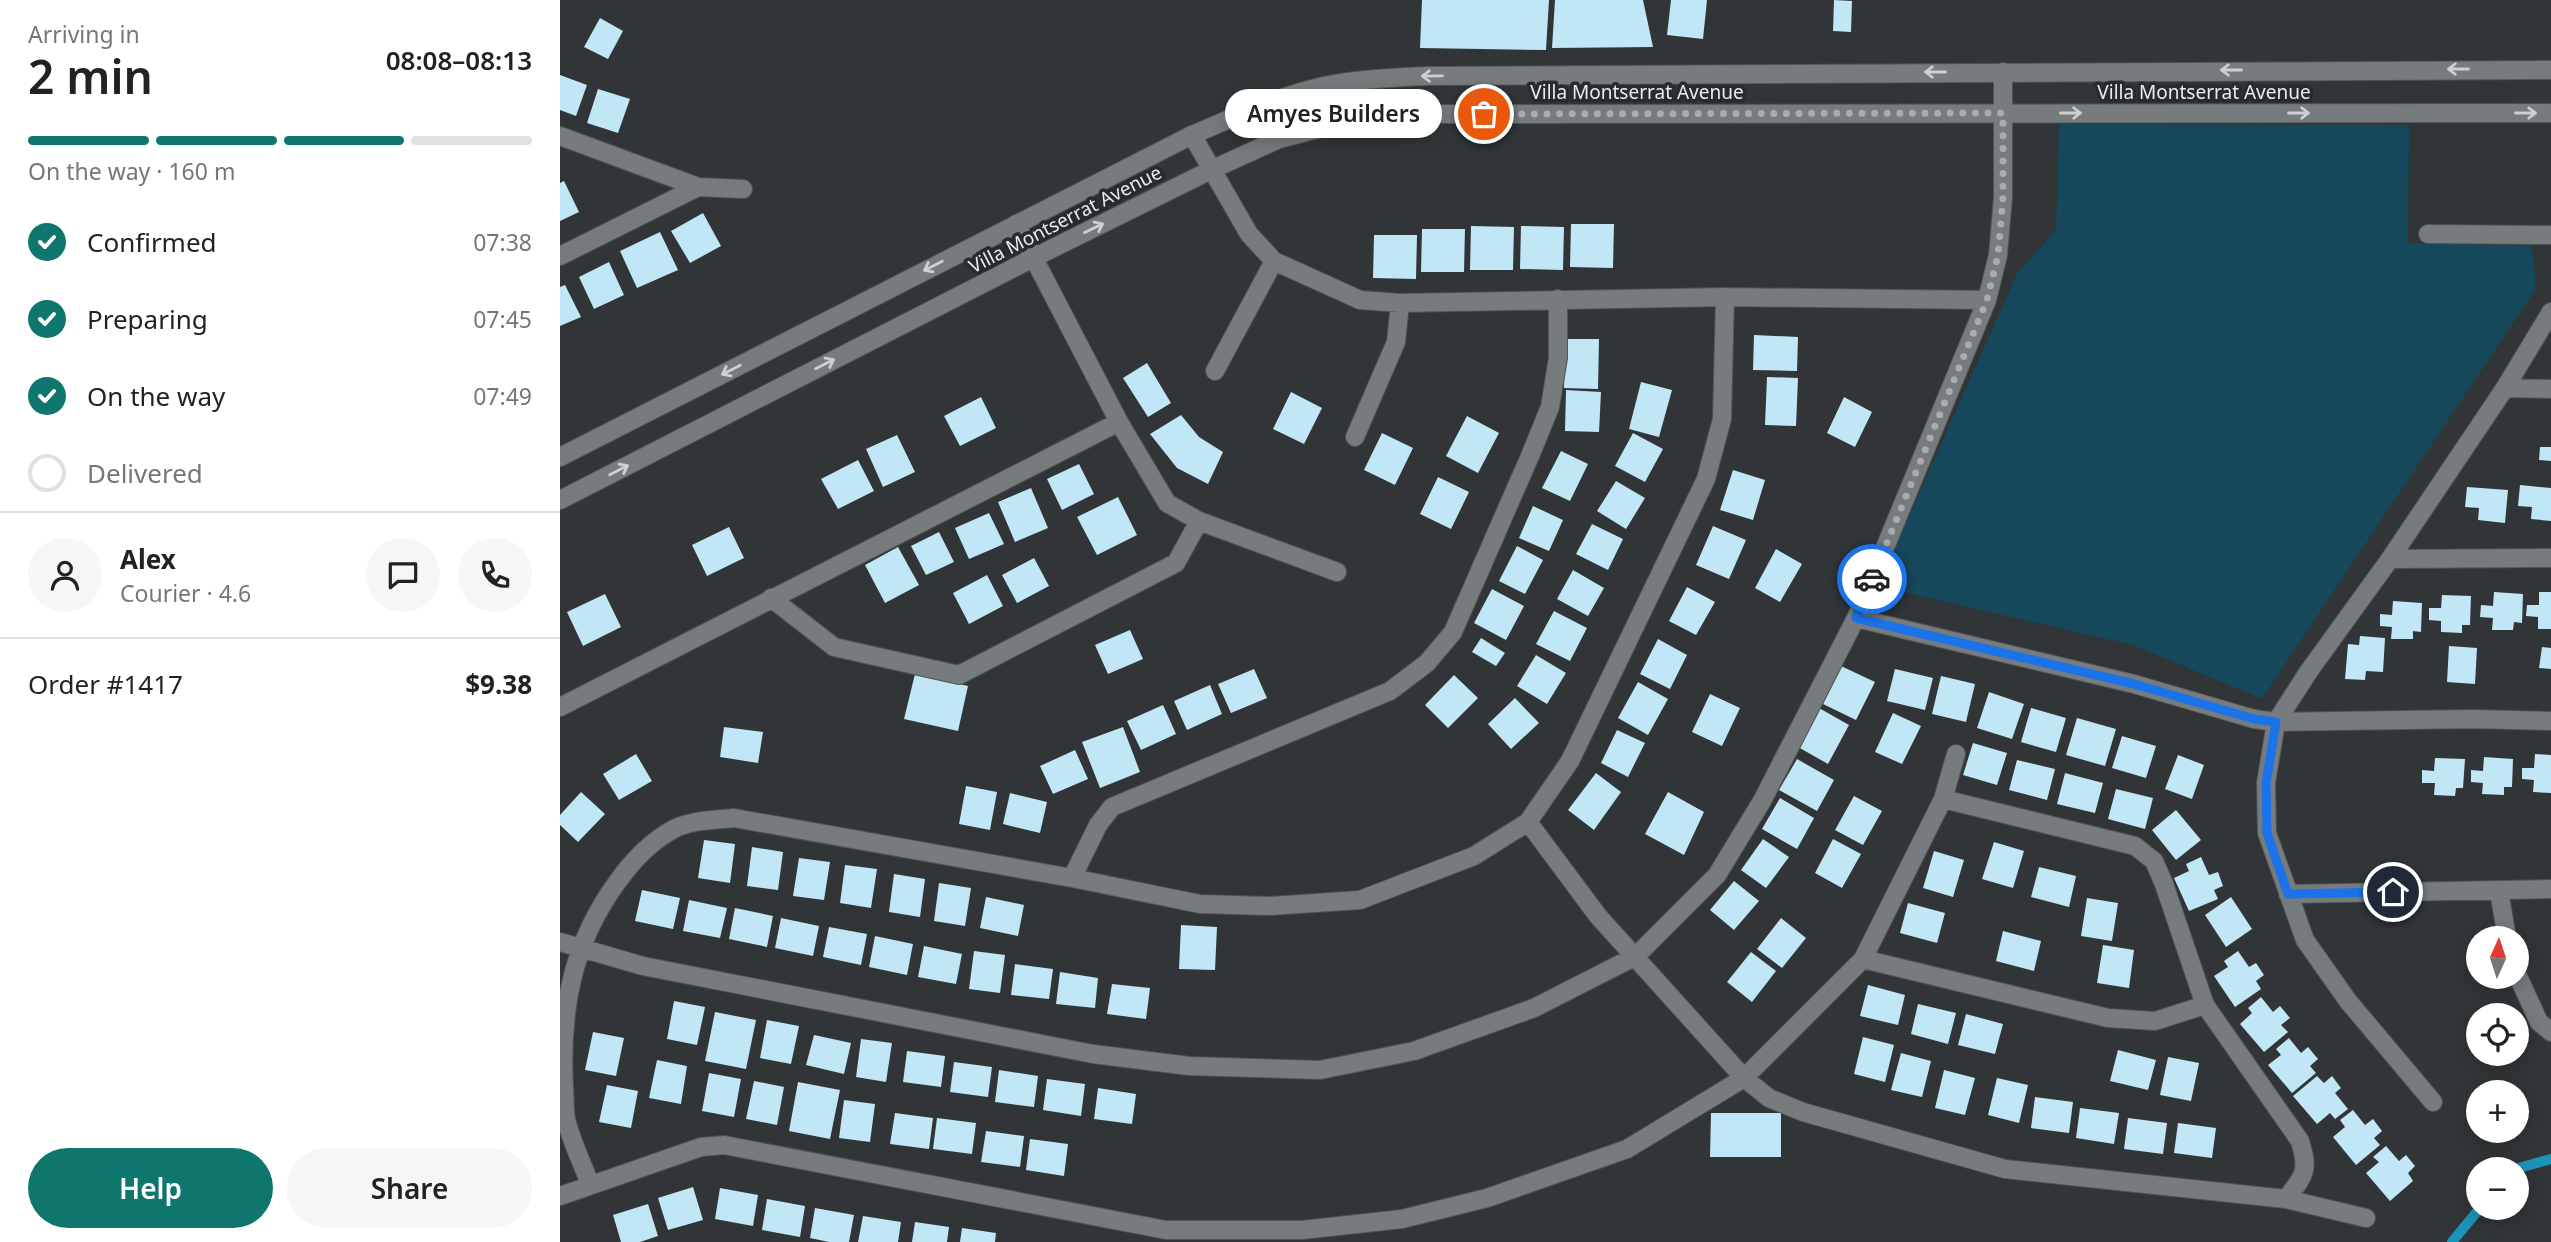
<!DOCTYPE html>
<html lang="en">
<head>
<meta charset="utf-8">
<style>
	:root { --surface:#fff; --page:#f6f6f6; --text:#222; --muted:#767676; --line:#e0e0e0; --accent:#0f766e }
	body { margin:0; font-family:"Noto Sans",sans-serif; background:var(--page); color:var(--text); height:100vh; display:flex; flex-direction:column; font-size:26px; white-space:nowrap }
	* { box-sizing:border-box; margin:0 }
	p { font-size:23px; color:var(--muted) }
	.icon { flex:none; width:38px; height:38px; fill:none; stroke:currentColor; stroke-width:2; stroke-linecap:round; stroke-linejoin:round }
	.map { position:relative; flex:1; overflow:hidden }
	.side { display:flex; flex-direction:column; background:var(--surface); width:560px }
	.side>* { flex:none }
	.needle { width:46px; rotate:3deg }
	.fabs { position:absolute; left:1906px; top:926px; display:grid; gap:14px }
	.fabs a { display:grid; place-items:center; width:63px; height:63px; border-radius:50%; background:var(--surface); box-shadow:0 4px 18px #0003; font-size:35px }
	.pin { position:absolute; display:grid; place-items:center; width:60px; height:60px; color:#fff; margin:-30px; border:4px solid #fff; border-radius:50%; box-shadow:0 2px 7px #0007 }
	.courier { position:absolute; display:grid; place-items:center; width:70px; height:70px; margin:-35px; border:5px solid #1a73e8; border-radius:50%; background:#fff; color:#222; box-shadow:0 2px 9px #0007 }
	.bubble { position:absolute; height:49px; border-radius:24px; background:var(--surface); box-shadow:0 4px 18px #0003; font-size:23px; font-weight:600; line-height:49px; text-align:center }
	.head em { font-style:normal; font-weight:600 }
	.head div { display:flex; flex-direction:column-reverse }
	.head { display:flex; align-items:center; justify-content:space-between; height:119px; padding:0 28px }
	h1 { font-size:46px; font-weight:600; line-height:52px }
	.bar { display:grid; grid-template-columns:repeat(4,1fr); gap:10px 7px; align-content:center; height:84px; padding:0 28px }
	.bar i { height:9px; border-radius:5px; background:var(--line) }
	.bar .current { background:var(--accent) }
	.bar p { grid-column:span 4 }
	.line { display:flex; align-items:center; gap:18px; padding:0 28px; border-top:2px solid var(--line) }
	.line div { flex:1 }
	.round { display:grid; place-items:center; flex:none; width:74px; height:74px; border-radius:37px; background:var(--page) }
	ol { padding:0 28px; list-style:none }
	li { display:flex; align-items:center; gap:21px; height:77px }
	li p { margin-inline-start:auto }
	li .icon { padding:7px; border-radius:50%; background:var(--accent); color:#fff; stroke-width:4 }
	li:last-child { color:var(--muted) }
	li i { width:38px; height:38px; border:4px solid var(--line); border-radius:50% }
	.primary-button { display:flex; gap:14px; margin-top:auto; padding:14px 28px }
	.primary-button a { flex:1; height:80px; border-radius:42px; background:var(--accent); color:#fff; font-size:28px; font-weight:600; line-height:80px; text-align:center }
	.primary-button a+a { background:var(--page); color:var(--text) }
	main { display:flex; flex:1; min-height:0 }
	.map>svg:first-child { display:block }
	.green { fill:#14485a }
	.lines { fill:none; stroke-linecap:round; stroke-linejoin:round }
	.stream { stroke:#1e93b8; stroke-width:10 }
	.building { fill:#c1e6f5 }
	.street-casing { stroke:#4f5355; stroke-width:20 }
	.secondary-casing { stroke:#4f5355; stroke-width:20 }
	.street { stroke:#767b7d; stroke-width:18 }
	.secondary { stroke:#767b7d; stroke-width:18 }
	.oneway { stroke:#ccd0d1 }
	.done { stroke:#a9acad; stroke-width:7; stroke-dasharray:0 12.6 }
	.route { stroke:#1a73e8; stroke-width:9 }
	.labels { text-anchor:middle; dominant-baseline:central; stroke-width:7; stroke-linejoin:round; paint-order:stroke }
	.street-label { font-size:19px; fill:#e9eced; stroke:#272b2d }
</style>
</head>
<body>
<main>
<section class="side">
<div class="head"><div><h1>2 min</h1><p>Arriving in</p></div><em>08:08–08:13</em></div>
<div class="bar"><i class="current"></i><i class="current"></i><i class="current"></i><i></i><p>On the way · 160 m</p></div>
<ol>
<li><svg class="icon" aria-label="check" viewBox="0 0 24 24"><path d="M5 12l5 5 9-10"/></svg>Confirmed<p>07:38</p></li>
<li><svg class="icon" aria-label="check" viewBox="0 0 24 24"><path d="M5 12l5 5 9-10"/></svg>Preparing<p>07:45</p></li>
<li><svg class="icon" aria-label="check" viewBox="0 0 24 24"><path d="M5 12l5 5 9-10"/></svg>On the way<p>07:49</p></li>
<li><i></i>Delivered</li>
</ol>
<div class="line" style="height:126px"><a class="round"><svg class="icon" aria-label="person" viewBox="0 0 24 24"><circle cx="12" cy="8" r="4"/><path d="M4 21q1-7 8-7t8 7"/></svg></a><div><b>Alex</b><p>Courier · 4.6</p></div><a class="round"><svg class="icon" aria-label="chat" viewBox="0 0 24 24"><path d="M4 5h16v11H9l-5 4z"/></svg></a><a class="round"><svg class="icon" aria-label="phone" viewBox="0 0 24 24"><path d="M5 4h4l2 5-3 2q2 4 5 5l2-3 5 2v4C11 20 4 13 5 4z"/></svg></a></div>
<div class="line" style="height:91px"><div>Order #1417</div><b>$9.38</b></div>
<div class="primary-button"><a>Help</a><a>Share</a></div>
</section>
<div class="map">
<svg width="1991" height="1242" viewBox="0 0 1991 1242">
	<rect width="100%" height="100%" fill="#313537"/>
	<path class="green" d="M1499 124 1849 125 1848 243 1971 246 1975 269V290L1702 699 1573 645 1334 590 1336 545 1457 274 1496 230Z"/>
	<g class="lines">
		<path class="stream" d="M1955 1169 1991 1159
			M1892 1242 1920 1208"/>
	</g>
	<path class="building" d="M862 0H989L986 50 860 48Z
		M995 0H1083L1093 47 992 48Z
		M1111 0H1147L1143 39 1107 35Z
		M1274 0 1292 1 1291 32 1273 31Z
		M40 18 63 31 48 59 24 47Z
		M0 75 27 85 16 116 0 110Z
		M38 89 70 99 58 133 27 123Z
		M4 181 19 212 0 221V183Z
		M143 213 161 246 130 263 111 231Z
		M1011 224H1054L1053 268 1010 267Z
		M911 226 954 227 953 270H910Z
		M961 226 1004 227 1003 270 960 269Z
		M862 229H905L904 272H861Z
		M100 232 118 270 77 288 60 251Z
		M814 235H857L856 279 813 278Z
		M49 262 64 295 34 309 19 277Z
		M5 285 21 317 0 326V287Z
		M1194 335 1238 337 1237 371 1193 370Z
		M1005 339H1039L1038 389 1004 388Z
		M587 363 611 403 588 417 563 378Z
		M1207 377 1238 378 1236 426 1205 425Z
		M1081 382 1112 390 1099 437 1069 429Z
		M1006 390 1041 392 1039 432 1005 431Z
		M731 392 762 408 744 444 713 429Z
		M421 397 436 428 400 446 384 416Z
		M1284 397 1312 412 1295 447 1267 433Z
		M621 415 639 437 663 452 648 484 617 468 590 434Z
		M907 416 939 433 918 473 886 456Z
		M822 433 853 448 835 485 804 470Z
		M1073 433 1103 449 1085 482 1055 466Z
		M337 435 355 472 323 487 306 449Z
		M1980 447H1991V461L1979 460Z
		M1001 451 1028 464 1010 501 982 488Z
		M298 460 314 491 278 509 261 479Z
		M519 464 534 494 502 510 487 479Z
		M1173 470 1205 480 1193 520 1160 510Z
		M878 477 909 492 891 529 860 514Z
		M1056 481 1085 498 1066 529 1037 511Z
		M1960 485 1991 488V521L1971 519 1972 507 1958 506Z
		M1907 487 1948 490 1945 523 1918 520 1919 508 1905 507Z
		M471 488 488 528 455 542 438 502Z
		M558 497 577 535 537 555 517 517Z
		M973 506 1003 520 989 551 959 538Z
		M429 513 444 544 409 559 395 528Z
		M1032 524 1063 539 1048 570 1016 554Z
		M1153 526 1186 540 1169 579 1136 565Z
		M169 527 184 558 147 576 132 545Z
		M379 532 394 562 366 575 351 546Z
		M957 546 983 560 965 594 939 581Z
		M338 547 359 585 325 603 305 565Z
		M1216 549 1242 564 1220 602 1195 588Z
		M474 558 489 586 457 603 442 575Z
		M1013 570 1044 588 1028 616 997 599Z
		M427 575 443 606 409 624 393 593Z
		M1127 587 1155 602 1136 635 1109 621Z
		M932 589 964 606 946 640 914 623Z
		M1934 592 1963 594 1962 623 1954 622 1953 630H1932L1933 618 1920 617 1921 605 1933 606Z
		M1979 592H1991V629H1978V617L1966 616 1967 605H1979Z
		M45 594 61 627 23 646 7 612Z
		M1882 595 1911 596 1910 625H1902V633L1881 632V621L1869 620V608H1881Z
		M1833 601 1862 603 1861 632 1853 631V639H1831L1832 627 1820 626V614L1832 615Z
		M994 611 1027 628 1010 661 976 644Z
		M570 630 583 659 548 674 535 645Z
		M1800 636 1825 638 1823 672 1806 671 1805 680 1785 679 1788 644 1799 645Z
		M921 638 945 653 936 666 912 652Z
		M1098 639 1127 655 1110 689 1080 674Z
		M1889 646 1917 648 1915 684 1887 682Z
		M1982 647 1991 648V669L1979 668Z
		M976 655 1006 673 987 704 957 686Z
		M1281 666 1315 682 1296 720 1263 704Z
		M694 669 707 698 671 713 658 684Z
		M1335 669 1373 678 1365 710 1327 701Z
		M355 674 408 686 398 731 344 719Z
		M894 675 918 698 888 728 865 705Z
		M1381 676 1415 684 1406 722 1372 714Z
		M1078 682 1108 699 1088 735 1058 718Z
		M650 685 662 714 627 730 614 701Z
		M1429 692 1464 704 1452 739 1417 728Z
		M1150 694 1180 708 1162 746 1132 732Z
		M955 698 979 723 951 749 928 724Z
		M603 705 616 734 581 750 567 721Z
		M1259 708 1289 725 1268 764 1238 747Z
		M1471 708 1506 718 1496 752 1461 742Z
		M1333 713 1361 726 1342 764 1315 752Z
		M1517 718 1556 729 1545 766 1506 755Z
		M164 727 203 732 198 763 160 757Z
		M563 727 580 772 540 788 522 742Z
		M1057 730 1085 743 1068 777 1041 763Z
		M1562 736 1596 746 1586 778 1552 768Z
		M1413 743 1447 753 1437 785 1403 775Z
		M515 750 528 779 493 794 480 766Z
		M76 754 92 781 59 800 43 774Z
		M1975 754 1991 755V793L1973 792 1974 780 1962 779V768H1974Z
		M1618 755 1644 765 1632 799 1605 789Z
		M1924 757 1953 759 1952 787H1944V795L1922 794 1923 783 1911 782V770L1923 771Z
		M1875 758 1905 759 1903 788H1896L1895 796 1874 795 1875 783H1862V770L1874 771Z
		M1237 759 1274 780 1257 811 1219 790Z
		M1457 760 1495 769 1487 800 1449 790Z
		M1036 773 1061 792 1034 830 1008 810Z
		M1505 773 1543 783 1535 813 1497 804Z
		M406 786 437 792 430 830 399 824Z
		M1556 789 1593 798 1585 829 1548 819Z
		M21 792 45 814 18 842 0 825V815Z
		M1108 792 1144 812 1124 855 1085 834Z
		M450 793 487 802 480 833 443 824Z
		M1294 796 1322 811 1303 845 1275 830Z
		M1220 798 1254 818 1237 849 1202 829Z
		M1616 810 1641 840 1616 860 1592 830Z
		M1203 839 1229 857 1206 888 1181 870Z
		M1273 839 1301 854 1282 888 1255 873Z
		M144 840 175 844 170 883 138 878Z
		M1434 842 1464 851 1453 888 1422 879Z
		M192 847 223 852 218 890 187 886Z
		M1374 851 1404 860 1393 897 1363 888Z
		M1641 857 1649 875 1658 872 1663 886 1654 890 1658 899 1629 911 1614 878 1629 871 1626 864Z
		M239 858 270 862 264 900 233 896Z
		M285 865 317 869 311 908 280 903Z
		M1479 867 1516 876 1509 907 1471 897Z
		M334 874 365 879 360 917 329 912Z
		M1174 881 1199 901 1174 930 1150 910Z
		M379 883 411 888 405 926 374 921Z
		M82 890 120 898 113 929 75 921Z
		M426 897 464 905 458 936 420 928Z
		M1671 897 1692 929 1666 947 1645 915Z
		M1527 898 1558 903 1552 941 1521 936Z
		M129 900 167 908 160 938 123 931Z
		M1348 903 1385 913 1377 943 1340 933Z
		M175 908 213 916 207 947 169 939Z
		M221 918 259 926 253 956 215 948Z
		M1221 918 1246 938 1222 968 1197 949Z
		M621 925 657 927 655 970 619 969Z
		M269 927 307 934 301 965 263 957Z
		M1443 931 1481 941 1474 971 1436 961Z
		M315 936 353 944 347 975 309 967Z
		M1543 945 1574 950 1569 988 1537 983Z
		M364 946 402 954 396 984 358 977Z
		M414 951 445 955 440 993 409 989Z
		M1678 951 1689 967 1696 963 1704 975 1696 981 1701 989 1675 1007 1654 976 1668 967 1664 961Z
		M1191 952 1216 971 1192 1002 1167 982Z
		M455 964 493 969 489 999 451 995Z
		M500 972 538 978 535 1008 496 1004Z
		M552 984 590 988 586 1019 547 1014Z
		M1308 985 1345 995 1338 1025 1300 1016Z
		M1701 997 1713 1012 1720 1006 1730 1018 1721 1025 1728 1032 1704 1052 1680 1024 1692 1013 1688 1008Z
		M114 1001 145 1007 137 1045 107 1039Z
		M1358 1004 1396 1013 1388 1044 1351 1034Z
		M155 1012 196 1020 186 1069 145 1061Z
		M1406 1014 1443 1024 1435 1054 1398 1045Z
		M207 1020 239 1026 231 1064 200 1058Z
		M33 1032 64 1038 56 1076 25 1070Z
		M254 1035 291 1043 284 1074 246 1065Z
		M1303 1037 1334 1045 1325 1082 1294 1074Z
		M1729 1038 1741 1053 1748 1047 1758 1059 1750 1066 1756 1073 1732 1093 1708 1065 1721 1055 1716 1049Z
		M301 1039 332 1043 326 1082 296 1077Z
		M1558 1050 1596 1060 1588 1090 1550 1081Z
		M347 1051 385 1056 381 1087 343 1082Z
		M1341 1053 1371 1061 1362 1097 1331 1090Z
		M1608 1057 1639 1063 1631 1101 1600 1095Z
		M97 1060 127 1066 121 1104 89 1098Z
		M394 1062 432 1067 428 1097 390 1092Z
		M439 1070 478 1076 474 1107 435 1102Z
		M1384 1070 1415 1078 1405 1115 1375 1108Z
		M149 1073 181 1079 174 1117 142 1111Z
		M1757 1076 1764 1083 1772 1076 1781 1088 1775 1093 1788 1109 1775 1119 1770 1113 1757 1124 1733 1096Z
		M1437 1078 1468 1085 1459 1123 1428 1115Z
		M487 1079 525 1084 521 1116 483 1110Z
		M194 1081 224 1087 217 1125 186 1119Z
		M238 1082 280 1090 270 1139 229 1131Z
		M47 1085 78 1091 71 1128 39 1122Z
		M538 1088 576 1094 572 1124 534 1119Z
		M1475 1097 1513 1102 1509 1133 1471 1128Z
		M284 1100 315 1104 310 1142 279 1138Z
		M1520 1108 1559 1113 1554 1144 1516 1138Z
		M1793 1110 1805 1125 1813 1119 1822 1131 1814 1138 1820 1145 1796 1165 1773 1137 1785 1127 1780 1120Z
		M335 1113 373 1118 369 1149 330 1144Z
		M1151 1113H1221V1157H1150Z
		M377 1118 416 1123 412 1154 373 1149Z
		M1568 1118 1607 1123 1603 1154 1564 1149Z
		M1618 1123 1656 1128 1652 1158 1614 1153Z
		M426 1131 464 1136 460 1167 421 1162Z
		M470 1139 508 1144 504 1176 466 1170Z
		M1826 1146 1839 1161 1846 1155 1855 1166 1848 1173 1853 1181 1830 1201 1806 1173 1819 1162 1813 1157Z
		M133 1187 143 1220 108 1230 98 1198Z
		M160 1188 198 1195 193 1226 155 1219Z
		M207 1199 245 1206 240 1237 202 1230Z
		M88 1204 98 1236 80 1242H61L53 1215Z
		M255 1208 294 1215 289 1242H269L250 1238Z
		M303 1216 341 1222 338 1242H298Z
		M355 1222 389 1227 387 1242H352Z
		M402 1228 436 1233 435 1242H400Z"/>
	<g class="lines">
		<g class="street-casing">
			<path id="street" d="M632 135 689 234 714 261 800 300 840 303 1165 297 1427 300
				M0 136 138 187 183 189
				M456 224 559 422 607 503 639 521 777 572
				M1868 234 1991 235
				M0 256 138 187
				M655 371 714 261
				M1945 388 1991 389
				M795 437 836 342 840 303
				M1830 559 1991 558
				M211 598 274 647 399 675 616 563 639 521
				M1296 618 1574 684 1694 719 1716 722 1913 719 1991 721
				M0 707 559 422
				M1383 799 1575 846 1594 861 1604 884 1645 1005 1740 1141C1749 1171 1745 1175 1726 1199
				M968 822 1038 916 1184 1078 1209 1098 1243 1112 1445 1169 1726 1199 1806 1218
				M512 878 538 825 552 807 830 691 867 663 893 632 970 456 990 407 998 358V299
				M1939 891 1947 938
				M1728 894 1991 889
				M0 942 83 966 533 1054 629 1066 760 1070 854 1051 974 1008 1076 956 1157 875 1202 801 1296 618 1427 300 1438 255 1443 197V72
				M1303 959 1548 1018 1595 1021 1645 1005
				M1956 972 1979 1022 1991 1032
				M1873 1102 1788 1001 1745 940 1707 833 1706 783 1716 722 1749 671 1830 559 1945 388 1991 312
				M30 1184C22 1163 11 1140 6 1119 4 1109 5 1097 4 1087 0 1010 12 943 58 881 73 860 89 843 112 830 129 820 155 820 174 818L512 878 640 904 709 906 800 900 914 856 968 822 1010 761 1146 479 1162 419 1165 297
				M0 1196 141 1147 164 1145 606 1230H742L842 1219 927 1198 1067 1149 1184 1078 1303 959 1383 799 1396 754"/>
		</g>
		<g class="secondary-casing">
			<path id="secondary" d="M0 457 632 135C675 117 718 96 764 86 798 79 832 78 866 76L1991 70
				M0 500 473 258 651 170 719 139 784 122 823 115 869 114 1991 113"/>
		</g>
		<use href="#street" class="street"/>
		<use href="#secondary" class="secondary"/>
	</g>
	<defs><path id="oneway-shaft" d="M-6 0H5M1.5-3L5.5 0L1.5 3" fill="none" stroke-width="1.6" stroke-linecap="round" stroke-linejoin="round" transform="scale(1.75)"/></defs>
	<g class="oneway">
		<use href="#oneway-shaft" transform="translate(1898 69) rotate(180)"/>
		<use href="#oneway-shaft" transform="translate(1671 70) rotate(180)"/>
		<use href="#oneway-shaft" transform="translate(1375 72) rotate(180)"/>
		<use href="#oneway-shaft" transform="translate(872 76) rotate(179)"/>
		<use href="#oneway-shaft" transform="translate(1511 113)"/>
		<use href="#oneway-shaft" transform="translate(1739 113)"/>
		<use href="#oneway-shaft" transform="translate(1966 113)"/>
		<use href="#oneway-shaft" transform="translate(534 228) rotate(-26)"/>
		<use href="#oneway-shaft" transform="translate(373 266) rotate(153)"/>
		<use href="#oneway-shaft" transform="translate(265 364) rotate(-27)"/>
		<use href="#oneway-shaft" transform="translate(171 370) rotate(153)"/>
		<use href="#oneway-shaft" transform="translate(59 470) rotate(-27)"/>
	</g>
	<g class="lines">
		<path class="done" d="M924 114 1443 113V197L1438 255 1427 300 1312 579"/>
		<path class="route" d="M1312 579 1296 618 1574 684 1694 719 1716 722 1706 783 1707 833 1728 894 1833 892"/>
	</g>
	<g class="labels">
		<g class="street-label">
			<text x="1077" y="92">Villa Montserrat Avenue</text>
			<text x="1644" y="92">Villa Montserrat Avenue</text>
			<text transform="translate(505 219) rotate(-27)">Villa Montserrat Avenue</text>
		</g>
	</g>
</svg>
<div class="fabs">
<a><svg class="needle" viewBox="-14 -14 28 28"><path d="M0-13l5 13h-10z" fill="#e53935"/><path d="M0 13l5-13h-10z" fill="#767676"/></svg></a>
<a><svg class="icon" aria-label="locate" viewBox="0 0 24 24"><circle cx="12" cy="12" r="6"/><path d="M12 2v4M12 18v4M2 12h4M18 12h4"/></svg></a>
<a>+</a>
<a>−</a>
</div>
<div class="pin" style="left:924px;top:114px;background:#ea580c"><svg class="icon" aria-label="bag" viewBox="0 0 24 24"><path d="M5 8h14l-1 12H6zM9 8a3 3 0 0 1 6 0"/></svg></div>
<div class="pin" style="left:1833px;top:892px;background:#1f2937"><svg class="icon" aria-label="home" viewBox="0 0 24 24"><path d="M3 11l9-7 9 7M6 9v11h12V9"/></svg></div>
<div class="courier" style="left:1312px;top:579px"><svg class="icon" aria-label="car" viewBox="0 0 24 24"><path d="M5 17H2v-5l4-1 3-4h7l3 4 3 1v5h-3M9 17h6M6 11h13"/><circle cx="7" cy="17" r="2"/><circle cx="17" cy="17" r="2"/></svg></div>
<div class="bubble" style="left:665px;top:89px;width:217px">Amyes Builders</div>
</div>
</main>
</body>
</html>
